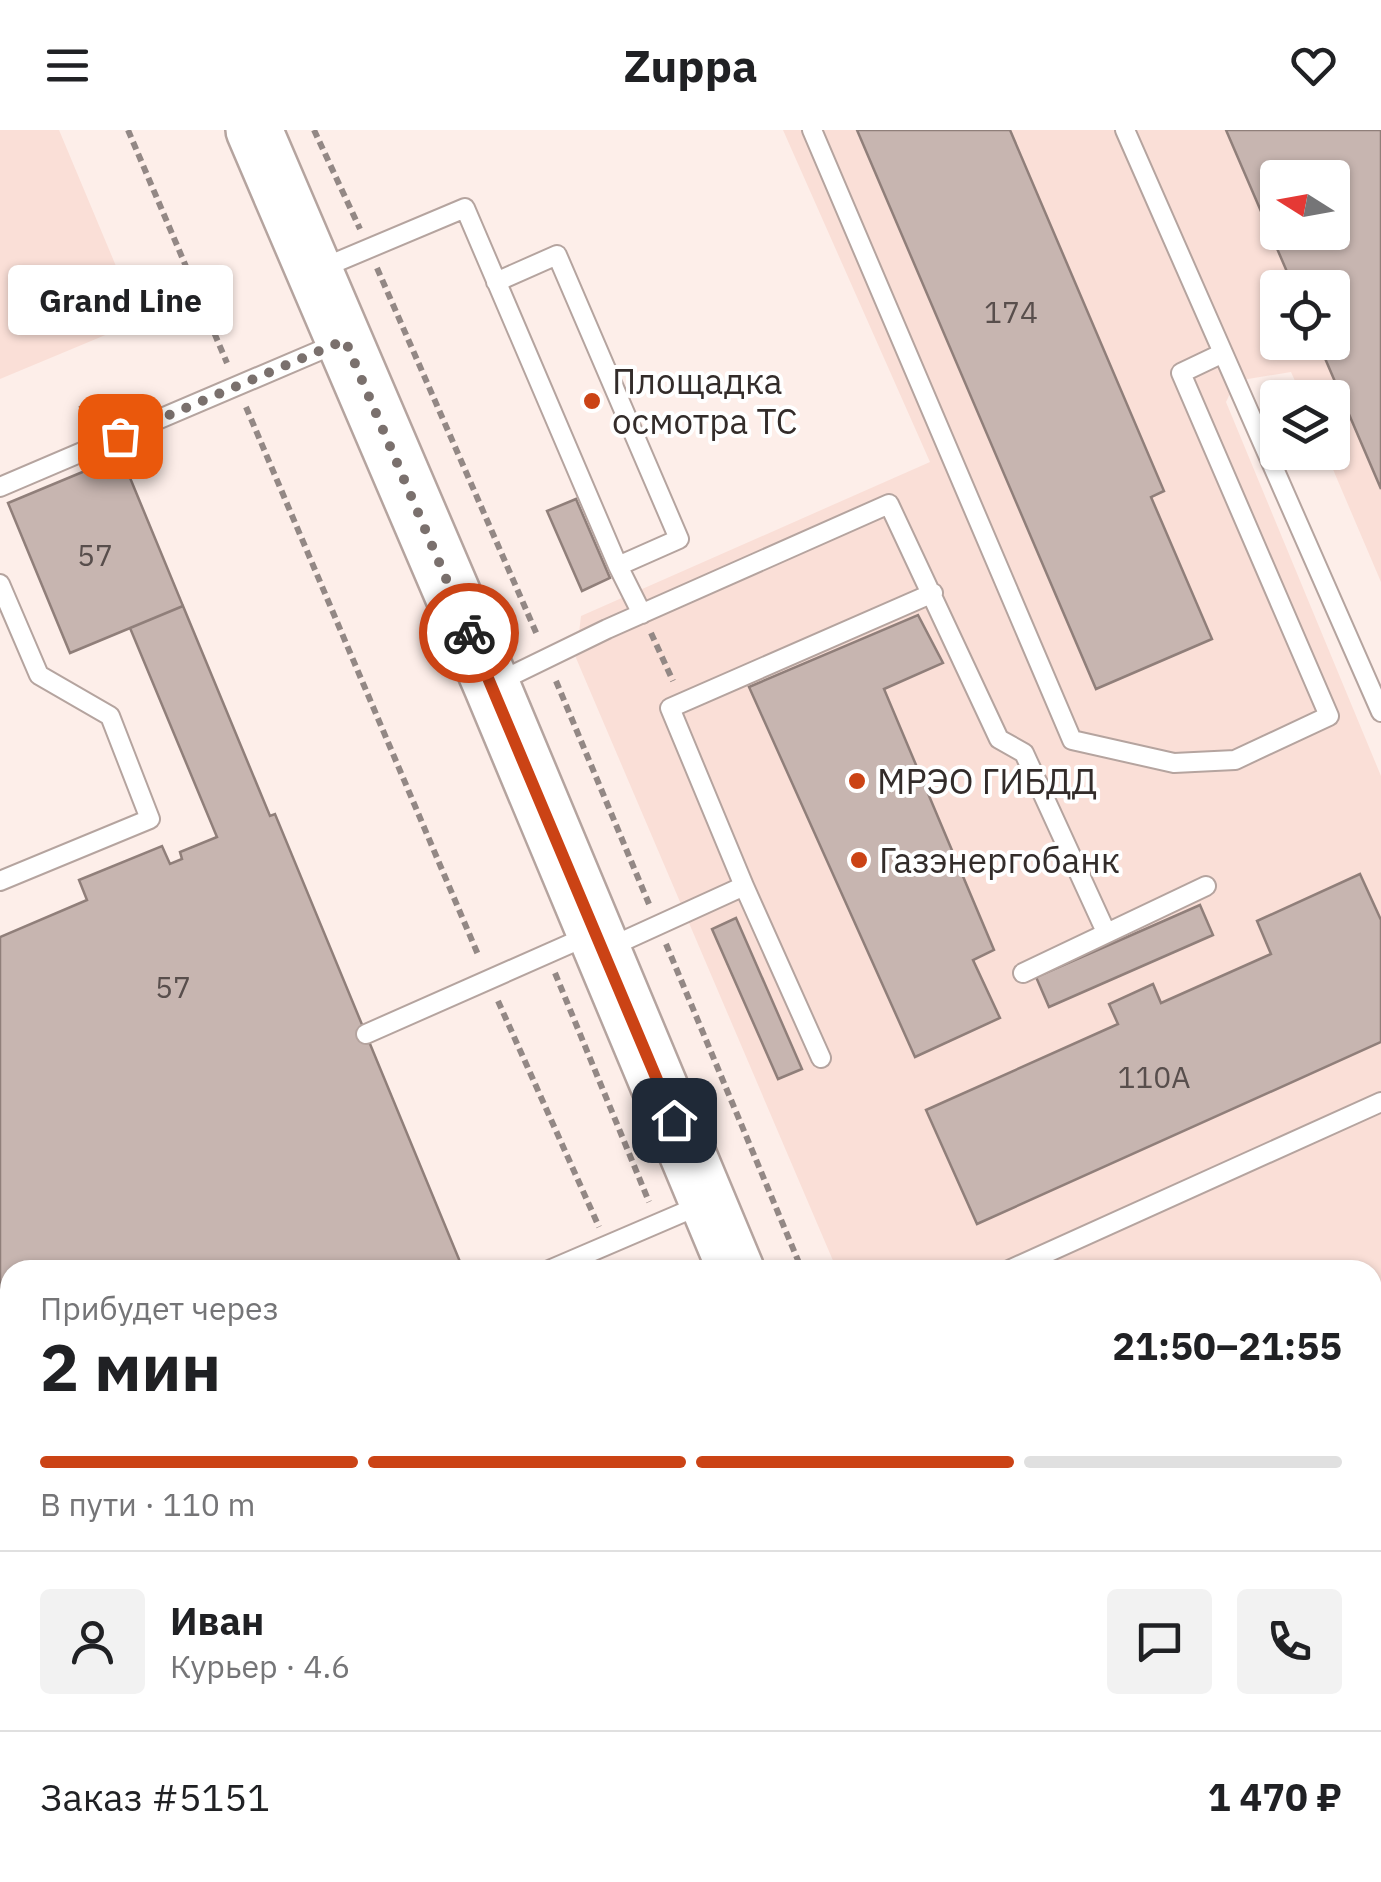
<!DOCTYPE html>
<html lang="ru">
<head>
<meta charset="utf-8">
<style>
	:root { --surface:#fff; --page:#f2f2f2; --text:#202124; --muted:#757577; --line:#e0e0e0; --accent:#cb4315 }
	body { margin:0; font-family:"IBM Plex Sans",sans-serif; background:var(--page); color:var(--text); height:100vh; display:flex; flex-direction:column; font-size:38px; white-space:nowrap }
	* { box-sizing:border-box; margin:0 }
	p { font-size:32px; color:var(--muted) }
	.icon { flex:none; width:55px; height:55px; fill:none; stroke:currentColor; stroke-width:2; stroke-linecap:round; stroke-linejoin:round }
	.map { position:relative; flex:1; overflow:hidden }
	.drawer { position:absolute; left:0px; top:1130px; width:1382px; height:622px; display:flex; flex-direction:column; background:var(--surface); border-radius:30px 30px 0 0; box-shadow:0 2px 8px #0004 }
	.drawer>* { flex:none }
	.needle { width:65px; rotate:281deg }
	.controls { position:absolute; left:1260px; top:30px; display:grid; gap:20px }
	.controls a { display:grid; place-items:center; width:90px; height:90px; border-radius:10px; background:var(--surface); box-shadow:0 2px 8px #0004; font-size:50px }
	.pin { position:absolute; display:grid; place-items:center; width:85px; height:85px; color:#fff; margin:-42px; border-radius:20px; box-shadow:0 5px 15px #0006 }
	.courier { position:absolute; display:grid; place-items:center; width:100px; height:100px; margin:-50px; border:8px solid #cb4315; border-radius:50%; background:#fff; color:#222; box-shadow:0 2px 12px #0007 }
	.bubble { position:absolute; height:70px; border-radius:10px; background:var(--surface); box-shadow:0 2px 8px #0004; font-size:32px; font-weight:700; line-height:70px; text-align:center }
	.summary em { font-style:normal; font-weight:700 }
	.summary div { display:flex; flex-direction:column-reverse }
	.summary { display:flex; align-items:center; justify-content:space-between; height:170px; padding:0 40px }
	h1 { font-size:65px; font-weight:700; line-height:75px }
	.bar { display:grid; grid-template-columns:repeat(4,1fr); gap:15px 10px; align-content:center; height:120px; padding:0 40px }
	.bar i { height:12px; border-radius:8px; background:var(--line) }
	.bar .active { background:var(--accent) }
	.bar p { grid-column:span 4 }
	.line { display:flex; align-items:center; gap:25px; padding:0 40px; border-top:2px solid var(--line) }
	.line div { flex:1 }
	.round { display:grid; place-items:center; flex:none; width:105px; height:105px; border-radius:10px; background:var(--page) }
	header { display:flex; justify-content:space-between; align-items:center; height:130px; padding:0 40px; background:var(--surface); font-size:45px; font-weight:700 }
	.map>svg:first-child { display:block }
	.built { fill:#fadfd7; fill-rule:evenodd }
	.green { fill:#dcb4a9 }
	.building { fill:#c7b5b0; stroke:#907f7a; stroke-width:2.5; fill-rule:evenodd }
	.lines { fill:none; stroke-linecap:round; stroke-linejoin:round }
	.lane-casing { stroke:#b5a49f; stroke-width:22 }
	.street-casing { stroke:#b5a49f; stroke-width:40 }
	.primary-casing { stroke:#b5a49f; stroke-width:60 }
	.path { stroke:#938885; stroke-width:6; stroke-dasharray:8 5; stroke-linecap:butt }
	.lane { stroke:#fff; stroke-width:18 }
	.street { stroke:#fff; stroke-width:35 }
	.primary { stroke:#fff; stroke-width:55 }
	.done { stroke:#7a706d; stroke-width:10; stroke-dasharray:0 18 }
	.route { stroke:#cb4315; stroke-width:12 }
	.poi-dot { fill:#cb4315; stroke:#fff; stroke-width:4 }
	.labels { text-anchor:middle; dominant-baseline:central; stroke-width:8; stroke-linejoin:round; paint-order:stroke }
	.number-label { font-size:30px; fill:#584e4c }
	.poi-label { font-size:35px; fill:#332c2a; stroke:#fff; text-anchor:start }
</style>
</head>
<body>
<header><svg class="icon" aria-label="menu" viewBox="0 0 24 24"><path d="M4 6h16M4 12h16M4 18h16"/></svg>Zuppa<svg class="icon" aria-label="heart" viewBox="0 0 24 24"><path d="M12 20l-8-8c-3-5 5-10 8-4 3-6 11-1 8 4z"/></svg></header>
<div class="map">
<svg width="1381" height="1752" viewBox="0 0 1381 1752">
	<rect width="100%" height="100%" fill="#fdeee9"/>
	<path class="built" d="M0 0H59L139 191 0 249Z
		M783 0H1381V452L1326 323 1332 322V268L1302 267 1291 242 1236 251 1226 272 1381 646V1207L1373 1210 1372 1140H837L576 528 581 486 930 332ZM1278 48H1332V102H1278ZM1278 158H1332V212H1278Z"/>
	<path class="green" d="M1373 1654 1381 1676V1742L1355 1752H1310L1307 1743 1372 1742Z
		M842 1743H928L932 1752H846Z"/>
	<path class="building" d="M857 0H1010L1164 361 1151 367 1212 509 1096 559Z
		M1226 0H1381V359L1318 212H1332V158H1294ZM1278 48H1332V102H1278Z
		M101 267 114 296 93 305 80 277Z
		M121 326 183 476 70 523 8 373Z
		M576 369 610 448 582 461 547 381Z
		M183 476 270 686 275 684 463 1139 10 1140V1304L0 1308V807L87 770 79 750 162 716 170 734 182 729 180 722 217 707 130 498Z
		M918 485 943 533 884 559 994 820 973 830 1000 888 915 927 749 557Z
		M1360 744 1381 790V912L977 1094 926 980 1118 894 1109 874 1153 854 1161 873 1271 824 1257 791Z
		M1200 775 1213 805 1049 877 1036 847Z
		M736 788 802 939 778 949 712 799Z
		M10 1418V1663L0 1668V1422Z
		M1381 1429V1498L1372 1501V1433Z
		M10 1729V1742H160L164 1752H0V1733Z
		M1133 1742H1197L1201 1752H1137Z"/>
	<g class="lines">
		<g class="lane-casing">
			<path id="lane" d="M812 0 1072 610 1174 633 1235 630 1329 586 1181 243 1223 223
				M1125 0 1381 582
				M320 139 465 78 618 436 642 484
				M496 152 557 125 679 409 618 436
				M0 357 340 212
				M0 454 39 545 110 586 150 689 0 751
				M496 553 607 499 889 374 999 609 1024 623 1106 802
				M744 756 670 578 933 463
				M608 818 744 756 821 928
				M1023 843 1206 756
				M366 904 590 805
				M549 1140 703 1074
				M1009 1140 1381 972
				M0 1375 10 1371
				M1372 1538 1381 1534
				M209 1742 213 1752
				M1114 1742 1118 1752
				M494 1752 510 1742"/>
		</g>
		<g class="street-casing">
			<path id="street" d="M1372 1328 1381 1325"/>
		</g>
		<g class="primary-casing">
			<path id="primary" d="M254 0 492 556 736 1140
				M990 1742 994 1752"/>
		</g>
		<path class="path" d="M128 0 227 233
			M314 0 360 99
			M377 138 538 507
			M246 277 479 827
			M651 503 673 551
			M556 551 649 774
			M666 814 802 1140
			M555 843 649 1072
			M498 871 599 1097
			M1372 1254 1381 1251
			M883 1742 887 1752
			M1052 1742 1056 1752
			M1250 1742 1254 1752"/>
		<use href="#lane" class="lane"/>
		<use href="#street" class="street"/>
		<use href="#primary" class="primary"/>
	</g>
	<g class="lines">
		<path class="done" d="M120 306 345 210 469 503"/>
		<path class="route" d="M469 503 674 990"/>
	</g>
	<g class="poi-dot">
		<circle cx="592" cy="271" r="10"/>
		<circle cx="857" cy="651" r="10"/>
		<circle cx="859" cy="730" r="10"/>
	</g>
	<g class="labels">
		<g class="number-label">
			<text x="1011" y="181">174</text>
			<text x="95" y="424">57</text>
			<text x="173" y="856">57</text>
			<text x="1154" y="946">110А</text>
		</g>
		<g class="poi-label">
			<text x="612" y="251">Площадка<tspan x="612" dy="40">осмотра ТС</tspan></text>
			<text x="877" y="651">МРЭО ГИБДД</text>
			<text x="879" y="730">Газэнергобанк</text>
		</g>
	</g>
</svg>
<div class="controls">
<a><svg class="needle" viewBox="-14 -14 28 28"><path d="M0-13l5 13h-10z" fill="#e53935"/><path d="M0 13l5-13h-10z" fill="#757577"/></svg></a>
<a><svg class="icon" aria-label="locate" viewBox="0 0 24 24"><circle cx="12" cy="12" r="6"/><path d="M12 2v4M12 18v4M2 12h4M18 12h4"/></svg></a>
<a><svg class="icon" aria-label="layers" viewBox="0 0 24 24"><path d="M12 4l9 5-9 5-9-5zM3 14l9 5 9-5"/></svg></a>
</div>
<div class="pin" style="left:120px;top:306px;background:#ea580c"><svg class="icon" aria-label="bag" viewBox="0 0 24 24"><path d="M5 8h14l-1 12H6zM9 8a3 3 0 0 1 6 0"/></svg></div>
<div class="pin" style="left:674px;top:990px;background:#1f2937"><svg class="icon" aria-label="home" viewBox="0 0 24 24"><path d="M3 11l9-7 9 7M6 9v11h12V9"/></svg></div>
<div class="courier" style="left:469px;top:503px"><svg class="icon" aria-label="bike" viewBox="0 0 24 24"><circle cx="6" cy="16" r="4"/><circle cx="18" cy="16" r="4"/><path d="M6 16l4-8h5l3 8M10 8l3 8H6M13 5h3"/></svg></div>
<div class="bubble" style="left:8px;top:135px;width:225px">Grand Line</div>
<section class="drawer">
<div class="summary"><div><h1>2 мин</h1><p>Прибудет через</p></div><em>21:50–21:55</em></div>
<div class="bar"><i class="active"></i><i class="active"></i><i class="active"></i><i></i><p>В пути · 110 m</p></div>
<div class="line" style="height:180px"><a class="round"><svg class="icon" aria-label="person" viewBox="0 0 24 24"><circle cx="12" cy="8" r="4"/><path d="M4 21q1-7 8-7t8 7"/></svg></a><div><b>Иван</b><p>Курьер · 4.6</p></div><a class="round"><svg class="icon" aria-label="chat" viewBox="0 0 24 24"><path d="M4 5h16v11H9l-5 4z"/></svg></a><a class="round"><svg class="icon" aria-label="phone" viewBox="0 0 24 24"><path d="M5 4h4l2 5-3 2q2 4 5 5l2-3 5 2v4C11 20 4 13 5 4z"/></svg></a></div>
<div class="line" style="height:130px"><div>Заказ #5151</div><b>1 470 ₽</b></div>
</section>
</div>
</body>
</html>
